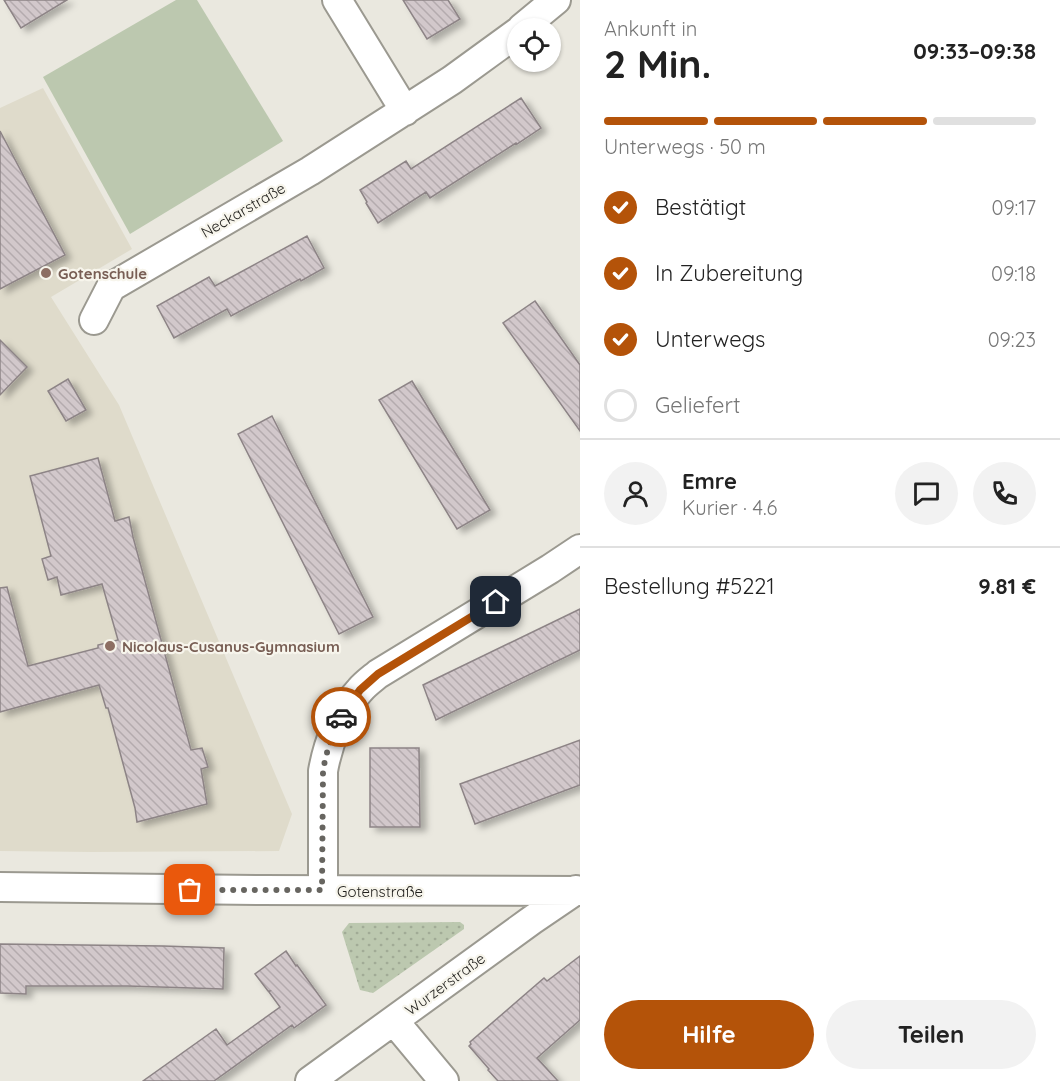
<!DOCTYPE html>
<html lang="de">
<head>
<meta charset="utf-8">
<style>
	:root { --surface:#fff; --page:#f2f2f2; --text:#222; --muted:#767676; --line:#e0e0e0; --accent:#b45309 }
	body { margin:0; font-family:Quicksand,sans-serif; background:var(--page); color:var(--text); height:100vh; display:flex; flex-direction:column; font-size:22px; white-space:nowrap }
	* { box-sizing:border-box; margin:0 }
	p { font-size:20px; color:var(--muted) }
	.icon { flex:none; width:33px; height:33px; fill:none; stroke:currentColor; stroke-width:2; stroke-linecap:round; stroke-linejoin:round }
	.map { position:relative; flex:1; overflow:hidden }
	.side { display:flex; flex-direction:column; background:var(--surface); width:480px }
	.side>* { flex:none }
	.buttons { position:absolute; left:507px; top:18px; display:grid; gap:12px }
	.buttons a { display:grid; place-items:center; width:54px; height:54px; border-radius:50%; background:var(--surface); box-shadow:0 2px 4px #0004; font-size:30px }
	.pin { position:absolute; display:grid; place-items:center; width:51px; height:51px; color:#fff; margin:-26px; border-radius:12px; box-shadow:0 3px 9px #0006 }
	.courier { position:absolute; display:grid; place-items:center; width:60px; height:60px; margin:-30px; border:4px solid #b45309; border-radius:50%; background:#fff; color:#222; box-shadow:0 2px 8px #0007 }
	.head em { font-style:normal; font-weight:700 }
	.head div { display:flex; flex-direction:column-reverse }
	.head { display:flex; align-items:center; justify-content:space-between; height:102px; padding:0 24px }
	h1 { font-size:39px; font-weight:700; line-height:45px }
	.bar { display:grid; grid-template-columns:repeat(4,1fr); gap:9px 6px; align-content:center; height:72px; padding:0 24px }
	.bar i { height:8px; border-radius:4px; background:var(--line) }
	.bar .current { background:var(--accent) }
	.bar p { grid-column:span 4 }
	.line { display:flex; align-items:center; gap:15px; padding:0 24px; border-top:2px solid var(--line) }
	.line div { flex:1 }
	.round { display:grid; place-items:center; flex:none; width:63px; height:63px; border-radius:32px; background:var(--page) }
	ol { padding:0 24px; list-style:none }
	li { display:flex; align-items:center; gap:18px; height:66px }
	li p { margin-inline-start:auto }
	li .icon { padding:6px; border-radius:50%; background:var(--accent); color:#fff; stroke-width:4 }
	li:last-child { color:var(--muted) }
	li i { width:33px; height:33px; border:3px solid var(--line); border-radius:50% }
	.primary-button { display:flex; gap:12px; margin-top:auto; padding:12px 24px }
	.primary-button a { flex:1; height:69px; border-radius:36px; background:var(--accent); color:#fff; font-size:24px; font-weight:700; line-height:69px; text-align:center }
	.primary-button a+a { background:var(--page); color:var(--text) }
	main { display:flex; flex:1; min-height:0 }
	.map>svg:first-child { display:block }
	.built { fill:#dfdbcb }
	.grass { fill:url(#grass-dots) }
	.green { fill:#bcc8af }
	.building { fill:url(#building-back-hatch); stroke:#8d8486; stroke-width:1.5; filter:url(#shadow) }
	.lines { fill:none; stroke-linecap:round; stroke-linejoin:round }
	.minor-casing { stroke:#9b9990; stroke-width:32 }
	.minor { stroke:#fff; stroke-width:28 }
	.done { stroke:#676560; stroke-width:6; stroke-dasharray:0 10.8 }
	.route { stroke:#b45309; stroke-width:8 }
	.education-dot { fill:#8d6e63; stroke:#f7f5ec; stroke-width:2 }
	.labels { text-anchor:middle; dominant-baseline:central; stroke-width:4.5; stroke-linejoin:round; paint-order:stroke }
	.street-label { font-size:15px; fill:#201f1c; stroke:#f7f5ec }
	.education-label { font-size:15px; font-weight:bold; fill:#785e54; stroke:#f7f5ec; text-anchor:start }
</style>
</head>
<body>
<main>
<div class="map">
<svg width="580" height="1081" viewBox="0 0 580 1081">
	<defs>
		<pattern id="grass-dots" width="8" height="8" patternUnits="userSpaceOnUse" patternTransform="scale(1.5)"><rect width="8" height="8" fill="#bcc8af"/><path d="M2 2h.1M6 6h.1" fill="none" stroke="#a1ab96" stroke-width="1.8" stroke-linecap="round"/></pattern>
		<pattern id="building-back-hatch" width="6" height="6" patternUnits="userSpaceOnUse" patternTransform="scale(1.5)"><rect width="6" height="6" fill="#d2c8cb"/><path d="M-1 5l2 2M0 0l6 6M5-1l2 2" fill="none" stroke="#b4abae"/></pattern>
		<filter id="shadow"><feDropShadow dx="6" dy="4" stdDeviation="3" flood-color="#0004"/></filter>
	</defs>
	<rect width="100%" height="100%" fill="#eae8df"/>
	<path class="built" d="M43 88 132 249 51 297 119 405 292 814 279 851 92 852 0 851V108Z"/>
	<path class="grass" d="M460 922 464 925V929L373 993 360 990 342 932 349 923Z"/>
	<path class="green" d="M176 0H197L283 141 130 234 43 77Z"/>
	<path class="building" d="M4 0H67L21 28Z
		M403 0H448L460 19 427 39Z
		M521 98 541 128 517 144 516 143 430 198 426 192 378 223 366 203 367 202 360 190 406 161 411 169Z
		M0 131 65 255 0 289Z
		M307 236 324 268 301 281 300 279 231 316 227 309 174 338 157 306 209 277 215 286Z
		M535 301 580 365V431L503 323Z
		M0 340 27 367 0 395Z
		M68 379 86 410 66 421 48 391Z
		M412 381 490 510 457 529 379 400Z
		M272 416 373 617 339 634 238 434Z
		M98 458 115 521 129 517 133 537 191 750 202 748 208 767 201 769 207 804 137 822 135 808 108 708H106L99 685 0 712V588L7 587 28 666 98 648V645L118 640 102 584 61 595 57 577 48 580 42 559 51 556 30 476Z
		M580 609V650L436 720 423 685Z
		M580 740V785L475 824 460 784Z
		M370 748H419L420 827H370Z
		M0 944 163 946 224 948 223 989 128 986H26V994L0 993Z
		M286 951 296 966 297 965 326 1005 294 1028 292 1025 214 1081H143L216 1029 227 1045 280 1007 269 992 270 991H268L255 974Z
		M580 956V1020L537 1058 558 1081H498L488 1070 489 1069 469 1046 471 1044 470 1042 544 978 547 981Z"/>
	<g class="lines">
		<g class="minor-casing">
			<path id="minor" d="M337 0 405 111
				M522 28 556 0
				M94 320 111 287 310 171 452 80 518 32
				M0 887 260 890 580 891
				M323 890V771C328 743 340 711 360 690 365 684 372 679 378 674L550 569 580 549
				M394 1021 444 1081
				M310 1081 532 920 576 890"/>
		</g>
		<use href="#minor" class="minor"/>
	</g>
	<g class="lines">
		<path class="done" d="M190 890H322L323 771C326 752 332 735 341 717"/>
		<path class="route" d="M341 717 360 690 378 674 496 602"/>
	</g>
	<g class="education-dot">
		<circle cx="46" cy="273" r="6"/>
		<circle cx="110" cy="646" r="6"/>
	</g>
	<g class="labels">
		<g class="street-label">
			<text transform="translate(243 210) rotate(-30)">Neckarstraße</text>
			<text x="380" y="891">Gotenstraße</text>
			<text transform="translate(445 984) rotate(-36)">Wurzerstraße</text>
		</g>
		<g class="education-label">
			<text x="58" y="273">Gotenschule</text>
			<text x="122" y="646">Nicolaus-Cusanus-Gymnasium</text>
		</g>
	</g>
</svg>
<div class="buttons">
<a><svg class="icon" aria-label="locate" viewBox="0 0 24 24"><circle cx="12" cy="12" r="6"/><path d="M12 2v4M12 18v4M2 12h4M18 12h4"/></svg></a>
</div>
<div class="pin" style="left:190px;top:890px;background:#ea580c"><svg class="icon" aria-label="bag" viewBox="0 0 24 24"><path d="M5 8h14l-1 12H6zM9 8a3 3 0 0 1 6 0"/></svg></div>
<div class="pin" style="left:496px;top:602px;background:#1f2937"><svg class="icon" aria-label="home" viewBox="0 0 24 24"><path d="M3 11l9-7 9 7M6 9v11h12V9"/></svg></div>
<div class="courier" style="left:341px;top:717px"><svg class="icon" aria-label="car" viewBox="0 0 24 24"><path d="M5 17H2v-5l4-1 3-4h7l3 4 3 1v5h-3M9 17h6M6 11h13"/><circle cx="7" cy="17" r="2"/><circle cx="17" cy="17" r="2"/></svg></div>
</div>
<section class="side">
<div class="head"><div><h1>2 Min.</h1><p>Ankunft in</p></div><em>09:33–09:38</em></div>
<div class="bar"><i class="current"></i><i class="current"></i><i class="current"></i><i></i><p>Unterwegs · 50 m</p></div>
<ol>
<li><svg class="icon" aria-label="check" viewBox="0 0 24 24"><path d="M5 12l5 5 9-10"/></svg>Bestätigt<p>09:17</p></li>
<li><svg class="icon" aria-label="check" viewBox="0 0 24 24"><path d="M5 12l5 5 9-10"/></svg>In Zubereitung<p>09:18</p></li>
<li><svg class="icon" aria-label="check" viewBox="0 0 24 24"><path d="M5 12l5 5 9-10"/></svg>Unterwegs<p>09:23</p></li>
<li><i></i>Geliefert</li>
</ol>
<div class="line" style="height:108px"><a class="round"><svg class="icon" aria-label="person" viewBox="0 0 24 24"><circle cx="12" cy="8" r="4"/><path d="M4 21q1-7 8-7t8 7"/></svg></a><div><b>Emre</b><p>Kurier · 4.6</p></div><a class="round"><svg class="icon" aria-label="chat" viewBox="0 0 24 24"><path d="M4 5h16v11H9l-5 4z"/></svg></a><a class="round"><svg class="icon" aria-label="phone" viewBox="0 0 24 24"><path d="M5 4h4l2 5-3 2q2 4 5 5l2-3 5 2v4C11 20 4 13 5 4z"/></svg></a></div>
<div class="line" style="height:78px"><div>Bestellung #5221</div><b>9.81 €</b></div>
<div class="primary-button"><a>Hilfe</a><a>Teilen</a></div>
</section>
</main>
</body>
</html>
